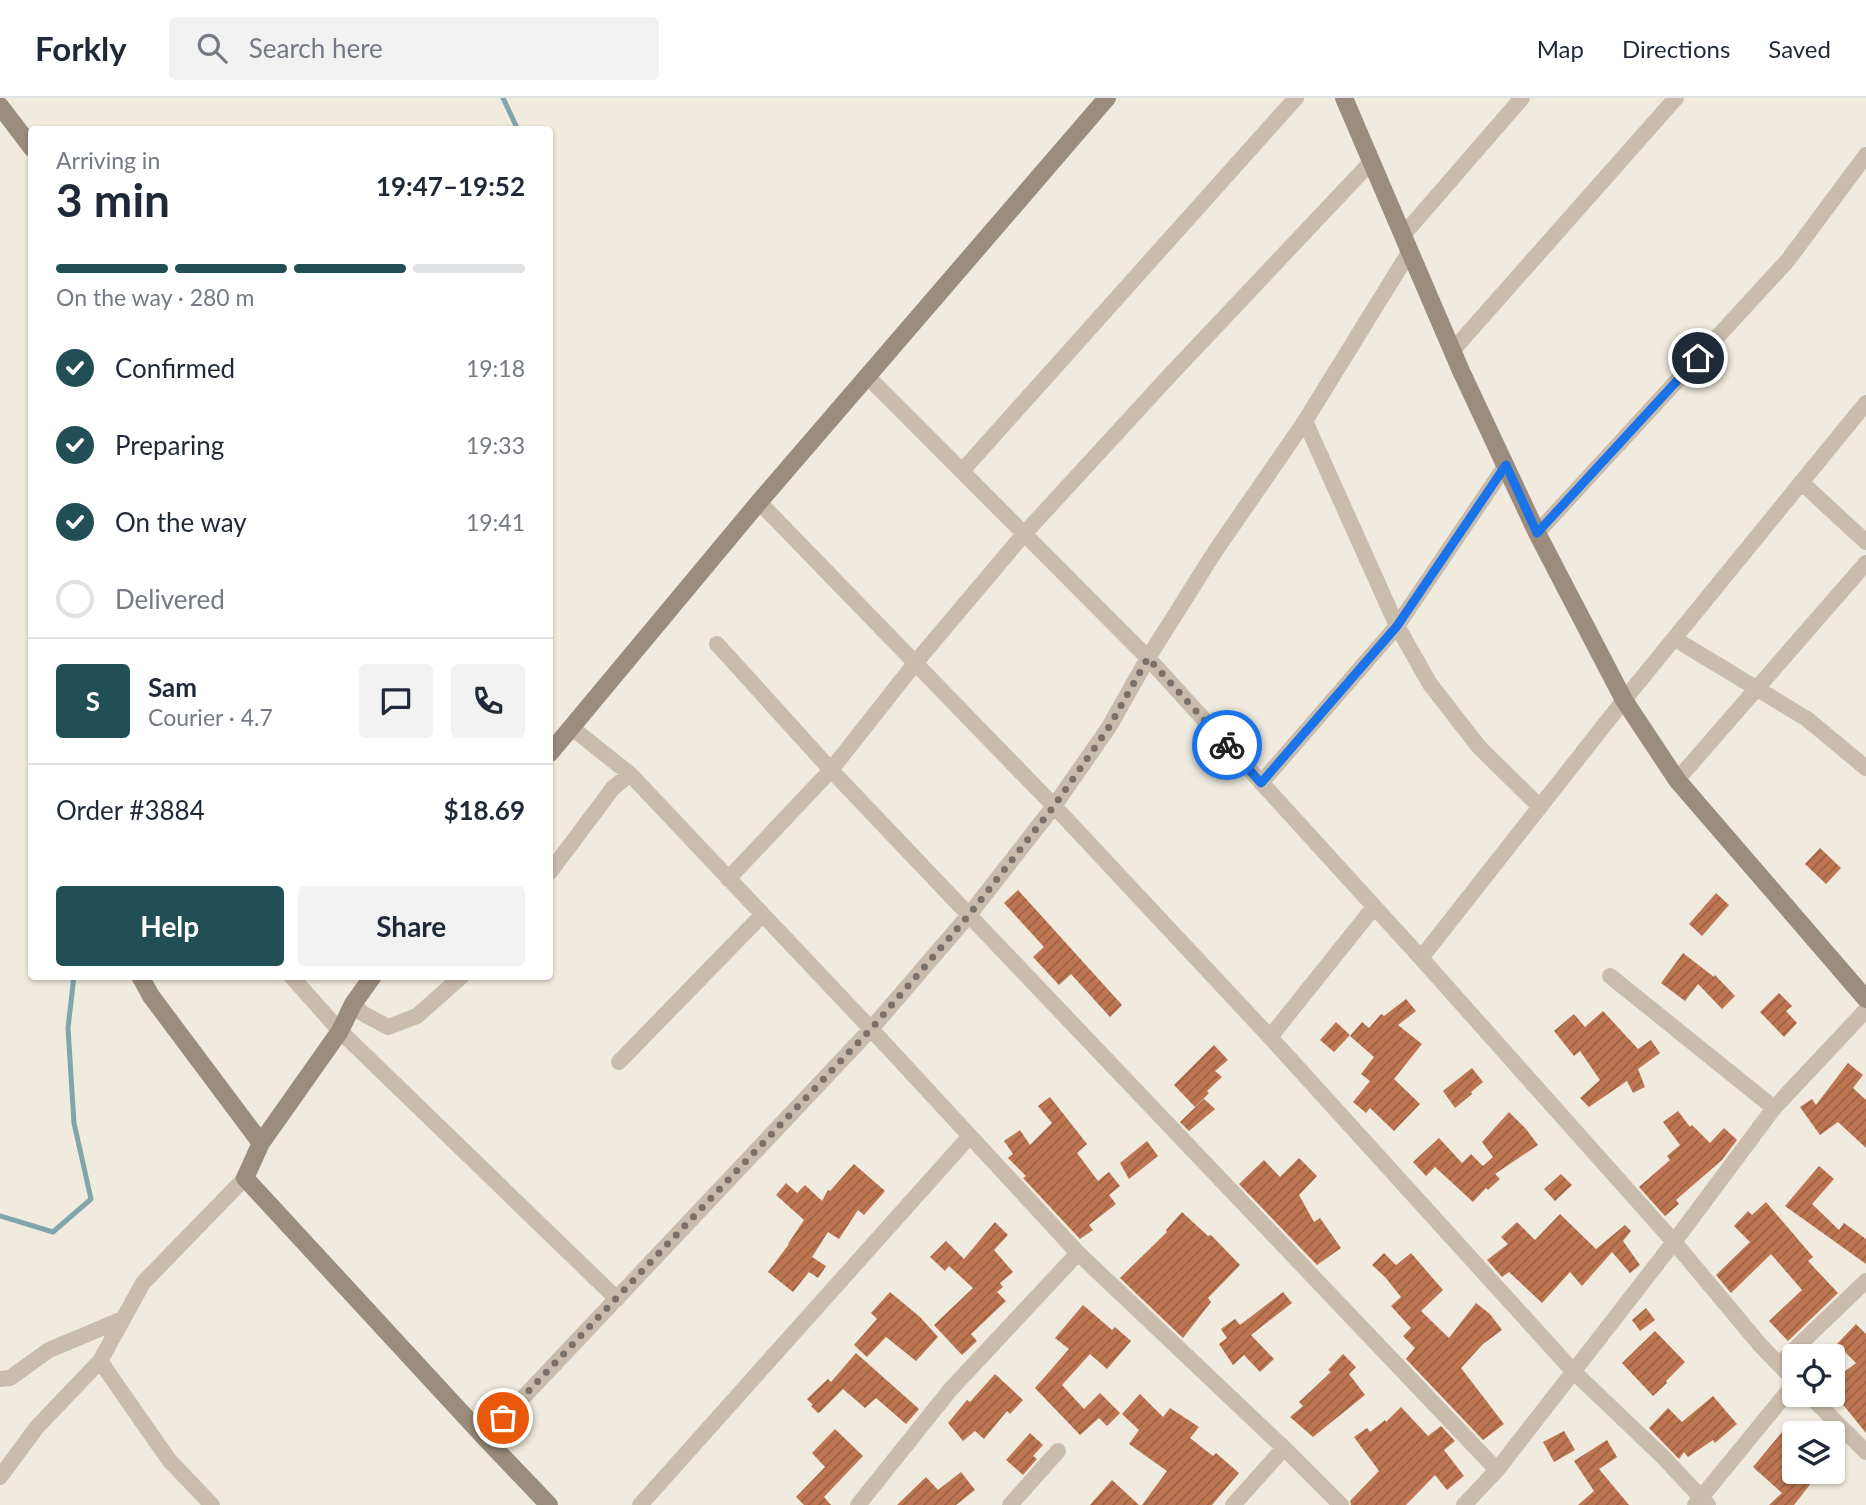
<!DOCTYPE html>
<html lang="en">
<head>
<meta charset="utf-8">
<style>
	:root { --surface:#fff; --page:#f2f2f3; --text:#1f2937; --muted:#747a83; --line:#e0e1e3; --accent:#224e56 }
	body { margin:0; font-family:Lato,sans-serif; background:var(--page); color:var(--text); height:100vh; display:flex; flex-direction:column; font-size:26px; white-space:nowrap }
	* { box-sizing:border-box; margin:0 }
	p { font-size:23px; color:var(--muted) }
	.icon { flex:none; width:38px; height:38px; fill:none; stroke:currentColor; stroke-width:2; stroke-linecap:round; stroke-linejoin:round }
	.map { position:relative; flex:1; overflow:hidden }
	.panel { position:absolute; left:28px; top:28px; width:525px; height:854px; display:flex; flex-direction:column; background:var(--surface); border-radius:7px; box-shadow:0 2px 5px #0004 }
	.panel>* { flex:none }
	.buttons { position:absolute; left:1782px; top:1246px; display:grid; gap:14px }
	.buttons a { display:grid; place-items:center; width:63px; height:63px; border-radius:7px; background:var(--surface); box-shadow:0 2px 5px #0004; font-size:35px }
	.pin { position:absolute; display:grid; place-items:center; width:60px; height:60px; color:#fff; margin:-30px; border:4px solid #fff; border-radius:50%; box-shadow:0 2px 7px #0007 }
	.courier { position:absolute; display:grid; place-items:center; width:70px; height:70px; margin:-35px; border:5px solid #1a73e8; border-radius:50%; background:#fff; color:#222; box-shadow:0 2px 9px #0007 }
	.summary em { font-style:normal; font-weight:700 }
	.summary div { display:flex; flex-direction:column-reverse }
	.summary { display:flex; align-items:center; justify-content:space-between; height:119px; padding:0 28px }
	h1 { font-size:46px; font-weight:700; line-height:52px }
	.bar { display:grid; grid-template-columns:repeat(4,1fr); gap:10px 7px; align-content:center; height:84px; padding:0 28px }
	.bar i { height:9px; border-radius:5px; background:var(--line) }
	.bar .active { background:var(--accent) }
	.bar p { grid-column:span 4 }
	.line { display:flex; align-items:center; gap:18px; padding:0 28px; border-top:2px solid var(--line) }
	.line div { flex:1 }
	.round { display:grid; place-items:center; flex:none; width:74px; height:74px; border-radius:7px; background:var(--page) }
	ol { padding:0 28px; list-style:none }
	li { display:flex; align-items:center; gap:21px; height:77px }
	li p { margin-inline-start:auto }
	li .icon { padding:7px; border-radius:50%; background:var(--accent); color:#fff; stroke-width:4 }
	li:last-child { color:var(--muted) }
	li i { width:38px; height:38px; border:4px solid var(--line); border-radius:50% }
	.cta { display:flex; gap:14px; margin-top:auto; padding:14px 28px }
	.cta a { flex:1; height:80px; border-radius:7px; background:var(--accent); color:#fff; font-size:28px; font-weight:700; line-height:80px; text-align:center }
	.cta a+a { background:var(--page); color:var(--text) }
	header { display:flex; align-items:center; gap:42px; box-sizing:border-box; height:98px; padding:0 35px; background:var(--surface); border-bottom:2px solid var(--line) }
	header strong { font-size:33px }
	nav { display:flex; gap:38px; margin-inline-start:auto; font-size:24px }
	.search { width:490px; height:63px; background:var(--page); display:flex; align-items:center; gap:18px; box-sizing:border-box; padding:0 24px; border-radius:7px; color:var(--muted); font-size:26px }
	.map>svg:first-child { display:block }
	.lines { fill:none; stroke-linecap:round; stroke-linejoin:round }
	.stream { stroke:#80a6ac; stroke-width:5 }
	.building { fill:url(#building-hatch) }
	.street { stroke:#c9bcac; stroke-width:16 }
	.secondary { stroke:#9c8c7d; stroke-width:18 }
	.done { stroke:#787169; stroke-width:7; stroke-dasharray:0 12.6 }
	.route { stroke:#1a73e8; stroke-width:9 }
</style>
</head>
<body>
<header>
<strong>Forkly</strong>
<div class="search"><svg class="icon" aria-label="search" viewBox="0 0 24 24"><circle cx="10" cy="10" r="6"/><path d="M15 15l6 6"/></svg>Search here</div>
<nav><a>Map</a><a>Directions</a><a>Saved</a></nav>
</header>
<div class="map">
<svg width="1866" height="1407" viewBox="0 0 1866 1407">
	<defs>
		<pattern id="building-hatch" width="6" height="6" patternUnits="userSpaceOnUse" patternTransform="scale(1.75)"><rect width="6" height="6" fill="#bd7651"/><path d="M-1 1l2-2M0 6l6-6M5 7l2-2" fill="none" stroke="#9a6143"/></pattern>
	</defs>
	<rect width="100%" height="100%" fill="#f1ebdf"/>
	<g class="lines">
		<path class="stream" d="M503 0 518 32
			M0 1118 53 1134 91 1101 74 1025 68 930 74 878"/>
	</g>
	<path class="building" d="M1820 750 1841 770 1826 786 1805 766Z
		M1018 792 1122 907 1110 919 1071 876 1059 887 1033 859 1044 849 1004 805Z
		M1716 795 1729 807 1702 838 1689 826Z
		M1683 855 1714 879 1715 877 1735 898 1722 911 1698 886 1685 903 1661 885Z
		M1779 895 1792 908 1786 913 1797 925 1784 939 1760 914Z
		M1406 901 1416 913 1398 927 1422 946 1394 981 1420 1006 1394 1033 1370 1010 1366 1015 1353 1004 1370 983 1361 976 1374 959 1350 938 1362 924 1369 930 1381 916 1384 918Z
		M1603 913 1638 951 1651 942 1660 955 1638 971 1645 989 1633 995 1627 983 1589 1009 1580 1000 1600 982 1580 953 1574 958 1554 933 1574 916 1585 929Z
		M1336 924 1350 937 1334 954 1320 942Z
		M1214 947 1228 962 1215 973 1222 979 1207 993 1209 995 1195 1009 1174 987Z
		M1848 965 1863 977 1853 990 1866 1002V1050L1838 1024 1820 1037 1800 1009 1812 1001 1816 1007Z
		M1472 970 1483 984 1471 994 1472 996 1455 1010 1443 993Z
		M1050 999 1087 1046 1077 1055 1098 1083 1109 1074 1120 1088 1109 1097 1116 1106 1089 1127 1093 1132 1080 1141 1023 1080 1026 1078 1008 1060 1013 1056 1004 1043 1020 1032 1030 1047 1052 1025 1038 1008Z
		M1204 1001 1215 1011 1189 1033 1180 1024Z
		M1678 1013 1690 1029 1692 1027 1710 1045 1724 1030 1737 1042 1722 1062 1676 1102 1679 1106 1665 1118 1639 1089 1670 1062 1667 1058 1680 1047 1663 1024Z
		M1509 1014 1526 1031 1538 1047 1495 1076 1500 1081 1488 1092 1486 1090 1473 1104 1435 1069 1426 1078 1413 1064 1439 1040 1462 1065 1471 1056 1483 1068 1493 1059 1482 1044Z
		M1147 1043 1158 1058 1129 1081 1120 1065Z
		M1299 1060 1317 1078 1299 1097 1314 1124 1320 1120 1341 1150 1317 1167 1239 1086 1264 1062 1280 1079Z
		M854 1066 885 1093 864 1117 858 1112 839 1141 828 1134 812 1159 826 1168 818 1180 809 1174 793 1194 768 1174 789 1146H788L804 1122 776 1097 786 1085 797 1095 805 1087 822 1103 828 1092 830 1093Z
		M1819 1068 1834 1081 1812 1106 1839 1132 1844 1125 1866 1141V1166L1785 1108Z
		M1561 1076 1572 1087 1555 1103 1544 1091Z
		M1766 1104 1813 1159 1808 1163 1838 1195 1788 1243 1769 1223 1802 1192 1771 1156 1731 1195 1716 1177 1750 1144 1734 1128 1748 1113 1752 1117Z
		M1182 1114 1208 1138 1211 1137 1240 1167 1208 1200 1211 1204 1183 1240 1120 1180 1167 1134 1166 1132Z
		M1560 1116 1596 1151 1625 1127 1631 1133 1623 1143 1640 1167 1630 1175 1612 1154 1582 1188 1570 1174 1542 1205 1509 1174 1502 1179 1487 1162 1508 1146 1501 1139 1517 1124 1535 1142Z
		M995 1124 1008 1137 994 1152 1013 1174 1000 1185 1003 1189 997 1194 1006 1203 971 1236 977 1243 962 1257 934 1227 973 1190 949 1168 945 1173 930 1159 946 1143 964 1161Z
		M1384 1155 1396 1167 1411 1155 1443 1192 1421 1213 1449 1240 1476 1205 1490 1216 1502 1232 1483 1246 1461 1270 1504 1326 1483 1342 1406 1261 1415 1250 1403 1238 1411 1230 1391 1208 1401 1199 1385 1179 1372 1167Z
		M890 1194 920 1219 938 1239 916 1263 886 1239 867 1259 854 1247 877 1221 871 1215Z
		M1283 1194 1292 1205 1251 1237 1274 1261 1260 1274 1244 1257 1233 1267 1219 1246 1227 1240 1221 1231 1235 1221 1240 1227Z
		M1083 1207 1112 1232 1115 1229 1131 1243 1107 1271 1090 1256 1062 1287 1084 1311 1100 1295 1120 1315 1107 1328 1099 1320 1080 1337 1035 1290 1069 1251 1055 1240Z
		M1646 1210 1655 1222 1640 1233 1632 1222Z
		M1856 1226 1866 1236V1335L1832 1293V1283L1856 1265 1837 1246Z
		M1655 1233 1685 1264 1666 1283 1667 1285 1653 1298 1622 1265Z
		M856 1255 919 1311 906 1326 876 1300 865 1310 843 1291 820 1314 818 1315 811 1308 813 1307 807 1301 828 1281 831 1284Z
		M1343 1256 1356 1269 1349 1276 1365 1297 1313 1339 1290 1319 1303 1308 1299 1304 1331 1274 1328 1272Z
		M995 1276 1023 1302 1010 1316 1007 1313 984 1341 975 1333 963 1343 948 1325 967 1302 970 1304Z
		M1140 1296 1163 1319 1170 1310 1199 1329 1190 1340 1213 1358 1216 1355 1239 1375 1212 1407H1142L1167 1373 1129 1346 1139 1332 1122 1316Z
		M1713 1298 1737 1326 1715 1345 1713 1342 1688 1359 1684 1354 1679 1361 1649 1330 1668 1310 1682 1324Z
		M1401 1309 1428 1338 1441 1328 1455 1343 1444 1352 1464 1378 1447 1392 1435 1377 1406 1407H1351L1350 1403 1379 1373 1354 1339 1367 1330 1370 1334 1385 1322 1386 1324Z
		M835 1331 863 1358 824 1399 831 1407H804L796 1399 825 1369 812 1355Z
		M1564 1333 1575 1352 1554 1364 1543 1344Z
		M1783 1333 1794 1341V1374H1798L1812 1384 1794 1407H1769L1782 1395 1753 1369Z
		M1030 1335 1043 1347 1033 1358 1037 1361 1023 1377 1006 1362Z
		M1607 1342 1617 1359 1599 1371 1629 1407H1578L1594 1393 1574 1363Z
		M961 1374 975 1392 956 1407H897L926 1379 938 1392Z
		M1112 1382 1139 1407H1090Z"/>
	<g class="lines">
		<path class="street" d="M1404 136 1522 0
			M1453 252 1676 0
			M867 278 1148 560 1421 860 1674 1144 1761 1248 1794 1282
			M1305 323 1397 528 1430 586 1479 649 1540 709
			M962 373 1296 0
			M1801 384 1866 444
			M759 404 1054 708 1270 939 1573 1273 1663 1359 1708 1407
			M1537 435 1788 162 1866 57
			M1675 541 1807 621 1866 670
			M717 546 831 672 1497 1372
			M572 630 630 676
			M1677 682 1866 465
			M1261 685 1397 528 1506 367
			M550 774 613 690 630 676 871 931 1078 1155 1284 1350 1341 1407
			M728 781 831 672 916 564 1024 436 1171 276 1372 63
			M1421 860 1624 602 1866 305
			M291 878 340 933 617 1201
			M1610 878 1774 1010
			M353 906 362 915 388 929 417 918 462 878
			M1270 939 1374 809
			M619 964 762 817
			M100 1263 169 1362 212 1407
			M1779 1266 1866 1183
			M0 1281 10 1280 49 1252 123 1221
			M1809 1297 1866 1354
			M485 1340 871 931 969 817 1054 708 1109 629 1148 560 1214 455 1305 323 1410 153
			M0 1379 37 1329 100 1263 143 1185 245 1080
			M640 1407 969 1039
			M858 1407 950 1292 1078 1155
			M1010 1407 1058 1353
			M1233 1407 1284 1350
			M1464 1407 1497 1372 1674 1144 1774 1010 1866 912
			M1695 1407 1794 1286"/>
		<path class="secondary" d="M1344 0 1461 273 1537 435 1624 602 1677 682 1866 901
			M0 8 32 50
			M550 655 759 404 1107 0
			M140 878 151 898 261 1045
			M373 878 353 906 340 933 261 1045 245 1080 485 1340 549 1407"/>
	</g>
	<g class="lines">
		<path class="done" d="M503 1320 871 931 969 817 1054 708 1082 668 1109 629 1148 560 1227 647"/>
		<path class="route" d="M1227 647 1261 685 1397 528 1506 367 1537 435 1698 260"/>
	</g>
</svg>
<div class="buttons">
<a><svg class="icon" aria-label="locate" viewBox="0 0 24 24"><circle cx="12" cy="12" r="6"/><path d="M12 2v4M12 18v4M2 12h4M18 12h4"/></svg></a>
<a><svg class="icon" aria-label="layers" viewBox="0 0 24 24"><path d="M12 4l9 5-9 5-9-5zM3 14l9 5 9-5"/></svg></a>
</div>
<div class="pin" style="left:503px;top:1320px;background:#ea580c"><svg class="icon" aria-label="bag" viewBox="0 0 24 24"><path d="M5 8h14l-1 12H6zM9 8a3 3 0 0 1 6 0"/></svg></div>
<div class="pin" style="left:1698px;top:260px;background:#1f2937"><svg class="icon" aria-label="home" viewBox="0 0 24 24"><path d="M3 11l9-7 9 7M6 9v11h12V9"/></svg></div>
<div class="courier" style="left:1227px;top:647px"><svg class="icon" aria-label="bike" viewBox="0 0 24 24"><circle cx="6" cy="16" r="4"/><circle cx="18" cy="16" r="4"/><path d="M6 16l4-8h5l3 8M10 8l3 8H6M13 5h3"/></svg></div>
<section class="panel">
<div class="summary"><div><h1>3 min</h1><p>Arriving in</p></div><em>19:47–19:52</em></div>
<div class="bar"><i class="active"></i><i class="active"></i><i class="active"></i><i></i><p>On the way · 280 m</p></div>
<ol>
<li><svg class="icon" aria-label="check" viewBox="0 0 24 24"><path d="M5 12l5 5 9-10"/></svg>Confirmed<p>19:18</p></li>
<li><svg class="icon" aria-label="check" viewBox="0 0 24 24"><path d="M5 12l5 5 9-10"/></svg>Preparing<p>19:33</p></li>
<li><svg class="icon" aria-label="check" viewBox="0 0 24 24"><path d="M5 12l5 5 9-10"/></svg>On the way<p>19:41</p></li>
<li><i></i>Delivered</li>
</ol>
<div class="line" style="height:126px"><b class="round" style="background:var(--accent);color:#fff">S</b><div><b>Sam</b><p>Courier · 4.7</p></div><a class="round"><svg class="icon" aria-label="chat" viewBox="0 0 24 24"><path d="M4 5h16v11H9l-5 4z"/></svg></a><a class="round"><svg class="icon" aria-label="phone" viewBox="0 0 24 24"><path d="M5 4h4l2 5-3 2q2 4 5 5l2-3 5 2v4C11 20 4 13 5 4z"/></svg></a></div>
<div class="line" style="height:91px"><div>Order #3884</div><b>$18.69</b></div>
<div class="cta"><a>Help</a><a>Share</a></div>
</section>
</div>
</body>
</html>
